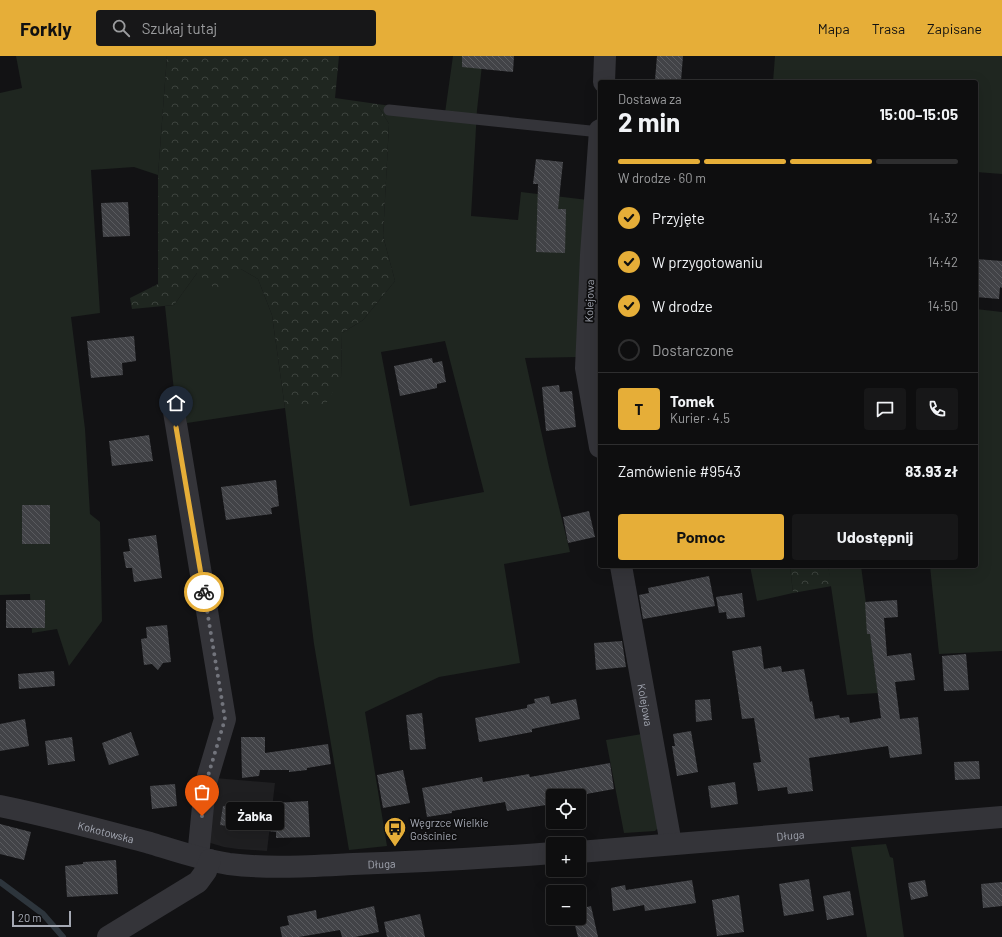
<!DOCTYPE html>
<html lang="pl">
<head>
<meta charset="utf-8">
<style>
	:root { --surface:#0e0e0f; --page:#171718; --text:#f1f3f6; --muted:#9b9c9e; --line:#2e2e2f; --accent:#e6ae38 }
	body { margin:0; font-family:Barlow,sans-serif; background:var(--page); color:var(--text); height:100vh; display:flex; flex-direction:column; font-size:15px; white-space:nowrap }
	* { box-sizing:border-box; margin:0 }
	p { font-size:13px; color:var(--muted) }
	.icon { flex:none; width:22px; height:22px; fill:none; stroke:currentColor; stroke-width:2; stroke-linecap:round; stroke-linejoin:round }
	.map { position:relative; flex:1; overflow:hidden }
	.side { position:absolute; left:598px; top:24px; width:380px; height:488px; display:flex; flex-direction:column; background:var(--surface); border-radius:4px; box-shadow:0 4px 16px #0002,0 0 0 1px var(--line) }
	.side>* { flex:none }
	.controls { position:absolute; left:546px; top:733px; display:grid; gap:8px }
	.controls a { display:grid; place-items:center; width:40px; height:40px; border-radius:4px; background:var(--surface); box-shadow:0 4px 16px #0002,0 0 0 1px var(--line); font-size:20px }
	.scale { position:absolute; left:12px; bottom:10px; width:59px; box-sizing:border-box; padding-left:4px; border:2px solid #a5a9b4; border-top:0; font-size:11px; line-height:14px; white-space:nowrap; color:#a5a9b4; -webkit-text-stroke:3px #0e0e0f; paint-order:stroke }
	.pin { position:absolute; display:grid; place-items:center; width:34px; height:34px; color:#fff; margin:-41px -17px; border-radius:50% 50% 50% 0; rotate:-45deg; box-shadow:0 0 4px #0007 }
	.pin .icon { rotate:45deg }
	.courier { position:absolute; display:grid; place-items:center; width:40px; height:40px; margin:-20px; border:3px solid #e6ae38; border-radius:50%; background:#fff; color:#222; box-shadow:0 1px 5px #0007 }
	.bubble { position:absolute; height:28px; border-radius:4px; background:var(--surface); box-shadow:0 4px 16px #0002,0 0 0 1px var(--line); font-size:13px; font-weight:700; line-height:28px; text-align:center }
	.headline em { font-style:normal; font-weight:700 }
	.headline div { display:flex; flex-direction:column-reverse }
	.headline { display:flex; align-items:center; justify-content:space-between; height:68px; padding:0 20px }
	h1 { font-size:26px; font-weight:700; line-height:30px }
	.bar { display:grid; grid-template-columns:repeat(4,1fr); gap:6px 4px; align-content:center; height:48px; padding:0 20px }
	.bar i { height:5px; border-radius:3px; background:var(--line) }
	.bar .active { background:var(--accent) }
	.bar p { grid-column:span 4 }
	.line { display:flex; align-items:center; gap:10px; padding:0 20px; border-top:1px solid var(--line) }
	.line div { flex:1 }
	.round { display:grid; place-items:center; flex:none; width:42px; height:42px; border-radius:4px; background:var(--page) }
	ol { padding:0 20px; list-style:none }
	li { display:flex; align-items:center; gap:12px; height:44px }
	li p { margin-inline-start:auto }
	li .icon { padding:4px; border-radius:50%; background:var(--accent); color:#111; stroke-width:4 }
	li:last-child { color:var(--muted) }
	li i { width:22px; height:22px; border:2px solid var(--line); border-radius:50% }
	.action { display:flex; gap:8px; margin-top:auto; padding:8px 20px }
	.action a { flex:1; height:46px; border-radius:4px; background:var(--accent); color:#111; font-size:16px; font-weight:700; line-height:46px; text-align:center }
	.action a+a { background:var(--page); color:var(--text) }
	header { display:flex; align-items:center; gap:24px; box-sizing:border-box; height:56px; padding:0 20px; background:var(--accent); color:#111 }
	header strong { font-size:19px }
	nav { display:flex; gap:22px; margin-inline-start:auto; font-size:14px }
	.search { width:280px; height:36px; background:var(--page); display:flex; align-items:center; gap:10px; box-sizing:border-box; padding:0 14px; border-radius:4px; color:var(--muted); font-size:15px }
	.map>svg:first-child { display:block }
	.built { fill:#1f1f21 }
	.green { fill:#1f2620; fill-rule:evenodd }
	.forest { fill:url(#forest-crowns) }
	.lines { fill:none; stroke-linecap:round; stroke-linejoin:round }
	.stream { stroke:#2d353c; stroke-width:6 }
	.building { fill:url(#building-back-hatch) }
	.service { stroke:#343439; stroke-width:11 }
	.minor { stroke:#343439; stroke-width:22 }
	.tertiary { stroke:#343439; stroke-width:22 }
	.done { stroke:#72747c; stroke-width:4; stroke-dasharray:0 7.2 }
	.route { stroke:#e6ae38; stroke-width:5 }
	.labels { text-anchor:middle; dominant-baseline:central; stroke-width:3.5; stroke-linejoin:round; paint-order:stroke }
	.street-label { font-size:11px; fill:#a5a9b4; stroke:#0e0e0f }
	.poi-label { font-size:11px; fill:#a5a9b4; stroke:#0e0e0f; text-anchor:start }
</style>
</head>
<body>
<header>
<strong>Forkly</strong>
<div class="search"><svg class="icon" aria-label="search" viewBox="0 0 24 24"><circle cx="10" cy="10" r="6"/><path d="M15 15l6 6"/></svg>Szukaj tutaj</div>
<nav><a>Mapa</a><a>Trasa</a><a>Zapisane</a></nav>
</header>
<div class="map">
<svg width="1002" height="881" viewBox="0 0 1002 881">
	<defs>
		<pattern id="forest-crowns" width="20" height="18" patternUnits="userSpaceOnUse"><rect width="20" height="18" fill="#1f2620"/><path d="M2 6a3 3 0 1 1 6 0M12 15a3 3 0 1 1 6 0" fill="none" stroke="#3d433e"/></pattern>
		<pattern id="building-back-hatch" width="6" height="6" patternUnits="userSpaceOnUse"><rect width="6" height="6" fill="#424347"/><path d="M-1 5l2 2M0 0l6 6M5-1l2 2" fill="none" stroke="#5a5b5f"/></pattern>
	</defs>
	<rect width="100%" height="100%" fill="#121214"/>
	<path class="built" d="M215 722 275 727 267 795 238 793 224 791 207 786Z"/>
	<path class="green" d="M16 0H167L158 119 134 111 91 114 100 257 71 261 85 373 90 458 100 466 102 565 69 610 57 573 32 577 30 538 0 539V37L22 32Z
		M453 0H483L477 54 471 160 518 164 521 136 588 144 578 301 525 302 549 411 570 496 504 508 520 607 439 621 365 656 387 790 349 794 314 588 285 352 187 367 183 348 174 335 165 250 174 249 197 217 241 213 258 223 272 259 285 352 341 321 342 277 363 264 395 225 383 180 389 68 377 48 445 57ZM445 285 484 436 410 450 381 296Z
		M775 0H1002V118L976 116V26H773Z
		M976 253 1002 256V595L939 598 930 510H976Z
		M750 510H790L793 537 757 545Z
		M828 510H861L878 637 847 639Z
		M642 678 660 770 655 775 624 777 606 684Z
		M886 788 890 801 893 802 904 881H867L851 791Z"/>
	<path class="forest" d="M167 0H339L335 42 377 48 389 68 383 180 395 225 363 264 342 277 341 321 323 353 285 352 272 259 258 223 241 213 220 237 197 217 174 249 132 253 130 242 158 228V119Z
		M790 510H828L832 530 793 537Z"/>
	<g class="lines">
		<path class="stream" d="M0 826 43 858 63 881"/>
	</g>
	<path class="building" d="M462 0H514L513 16 462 11Z
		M657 0H683L681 25 655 24Z
		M536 103 563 106 558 153H566L565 197 536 196 538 128H533Z
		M128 146 130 180 103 181 101 147Z
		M976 203 1002 205V232L1000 231 999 243 976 241Z
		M134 280 136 305 122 307 123 319 91 322 87 285Z
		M432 302 433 307 442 305 446 326 437 328V332L400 340 394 310Z
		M559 329 560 336 572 335 576 371 546 375 542 331Z
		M149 379 153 405 112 410 109 385Z
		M276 424 279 450 271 452 272 458 226 464 221 431Z
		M22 449H50V488H22Z
		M589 455 595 481 568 487 563 461Z
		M156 479 162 522 134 526 132 512H126L123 496 130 495 128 483Z
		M709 520 715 550 643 563 639 539 649 537 648 532Z
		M742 537 745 561 727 563 726 556 719 557 716 541Z
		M6 544H45V572H6Z
		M897 544 898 561 884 562 887 600 911 597 915 624 895 626 900 663 918 661 922 698 890 702 888 690 809 702 813 735 788 738 787 731 758 735 753 707 761 706 754 662 742 663 732 595 761 590 764 613 781 610 782 616 804 613 810 646 812 645 815 663 839 659 840 662 849 661 850 667 881 662 870 578H867L865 546Z
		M167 569 171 606 163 607 158 614 152 608 144 609 141 583 147 582 146 571Z
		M622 585 626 611 596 614 594 587Z
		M966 598 969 634 944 635 942 600Z
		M54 615 55 630 19 633 18 618Z
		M549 640 551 648 576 643 580 663 532 673V676L479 686 475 662 527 652V649L535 647 534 643Z
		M710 643 712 664 696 666 695 644Z
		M422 657 426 693 410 694 406 659Z
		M25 663 29 690 0 695V668Z
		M691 675 698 716 677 720 672 690H675L673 678Z
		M131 676 139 699 109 709 102 687Z
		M72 681 75 705 48 709 45 685Z
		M241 681H265V697L328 688 331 708 307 712V714L289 716V714H260L259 720 242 722Z
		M979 705 980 723 955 724 954 706Z
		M610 707 614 733 575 740H553V748L507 755 505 746 452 755V757L427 761 422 732 482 721 483 726 529 718 530 721Z
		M403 714 410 747 383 752 377 719Z
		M735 726 738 748 711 752 708 730Z
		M175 728 177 750 152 753 150 730Z
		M308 745 310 781 276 782V776L220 769 223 750Z
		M0 768 31 776 24 804 0 798Z
		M116 804 118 838 67 841 65 810 83 808V806Z
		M809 823 814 855 784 860 779 828Z
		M692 824 696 847 645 855 644 849 613 855 611 832 625 829 626 834Z
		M925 824 928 840 911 844 908 827Z
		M1002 826V850L983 852 981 828Z
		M850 835 854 859 827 864 823 840Z
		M739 839 744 876 717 880 712 844Z
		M374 850 379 876 355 881H342L340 874 299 881H282L280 871 289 869 287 860 316 854 317 863Z
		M591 850 598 881H578L573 862H579V853Z
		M420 858 425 881H387L384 866Z"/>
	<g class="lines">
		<path class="service" d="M389 54 600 76"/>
		<g class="minor">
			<path d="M604 26 605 0"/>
			<path d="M600 74 591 199 586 312 600 391"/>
			<path d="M174 356 225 663 205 730 198 801"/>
			<path id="s1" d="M621 510 671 788"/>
		</g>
		<g class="tertiary">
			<path id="s2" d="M0 750C50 760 101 774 150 787 176 795 202 804 229 808 270 813 312 810 353 808 420 806 487 802 553 797"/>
			<path id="s3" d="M579 796 1002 761"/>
			<path d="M108 881 198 826 206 815 210 804"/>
		</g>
	</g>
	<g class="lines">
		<path class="done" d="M202 760 205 730 225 663 204 536"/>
		<path class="route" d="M176 371 204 536"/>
	</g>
	<defs>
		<g id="bus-pin" transform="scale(1.15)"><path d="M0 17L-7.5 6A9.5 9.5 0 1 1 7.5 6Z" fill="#e6ae38" stroke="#0e0e0f"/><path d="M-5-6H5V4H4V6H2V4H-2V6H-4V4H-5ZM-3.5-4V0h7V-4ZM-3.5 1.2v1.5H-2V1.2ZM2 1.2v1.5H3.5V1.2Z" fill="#111"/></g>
	</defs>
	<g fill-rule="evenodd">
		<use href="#bus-pin" x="395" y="772"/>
	</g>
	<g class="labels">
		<g class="street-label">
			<text transform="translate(589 245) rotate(-88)">Kolejowa</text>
			<text stroke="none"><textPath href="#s1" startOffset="141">Kolejowa</textPath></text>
			<text stroke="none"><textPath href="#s2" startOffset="109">Kokotowska</textPath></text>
			<text stroke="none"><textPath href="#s3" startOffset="212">Długa</textPath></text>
			<text stroke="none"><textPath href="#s2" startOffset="389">Długa</textPath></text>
		</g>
		<g class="poi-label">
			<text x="410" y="766">Węgrzce Wielkie<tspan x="410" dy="13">Gościniec</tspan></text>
		</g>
	</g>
</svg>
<div class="controls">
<a><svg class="icon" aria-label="locate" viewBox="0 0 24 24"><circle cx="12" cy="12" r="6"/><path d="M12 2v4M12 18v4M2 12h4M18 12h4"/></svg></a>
<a>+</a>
<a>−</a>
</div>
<div class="scale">20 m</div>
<div class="pin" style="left:202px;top:760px;background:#ea580c"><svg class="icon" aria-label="bag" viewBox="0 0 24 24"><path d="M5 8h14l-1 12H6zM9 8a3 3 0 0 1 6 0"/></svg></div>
<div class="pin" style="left:176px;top:371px;background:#1f2937"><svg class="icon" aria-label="home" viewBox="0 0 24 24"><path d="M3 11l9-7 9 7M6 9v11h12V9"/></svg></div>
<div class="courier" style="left:204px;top:536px"><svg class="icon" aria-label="bike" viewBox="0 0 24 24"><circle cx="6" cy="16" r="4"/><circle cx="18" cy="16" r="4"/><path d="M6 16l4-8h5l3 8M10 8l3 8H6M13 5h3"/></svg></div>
<div class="bubble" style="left:226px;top:746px;width:58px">Żabka</div>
<section class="side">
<div class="headline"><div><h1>2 min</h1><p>Dostawa za</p></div><em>15:00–15:05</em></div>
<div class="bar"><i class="active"></i><i class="active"></i><i class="active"></i><i></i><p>W drodze · 60 m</p></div>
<ol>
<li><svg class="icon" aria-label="check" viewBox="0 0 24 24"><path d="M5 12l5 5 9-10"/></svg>Przyjęte<p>14:32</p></li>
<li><svg class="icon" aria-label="check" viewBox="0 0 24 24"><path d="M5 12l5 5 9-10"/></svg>W przygotowaniu<p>14:42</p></li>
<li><svg class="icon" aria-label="check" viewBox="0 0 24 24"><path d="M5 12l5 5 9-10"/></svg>W drodze<p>14:50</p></li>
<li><i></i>Dostarczone</li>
</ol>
<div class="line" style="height:72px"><b class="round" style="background:var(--accent);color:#111">T</b><div><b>Tomek</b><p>Kurier · 4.5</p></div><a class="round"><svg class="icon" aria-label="chat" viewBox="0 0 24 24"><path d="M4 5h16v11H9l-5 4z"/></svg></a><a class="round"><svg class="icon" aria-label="phone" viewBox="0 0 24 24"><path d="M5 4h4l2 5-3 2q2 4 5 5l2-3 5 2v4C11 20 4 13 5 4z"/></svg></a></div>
<div class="line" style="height:52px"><div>Zamówienie #9543</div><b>83.93 zł</b></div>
<div class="action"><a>Pomoc</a><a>Udostępnij</a></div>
</section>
</div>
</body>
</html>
